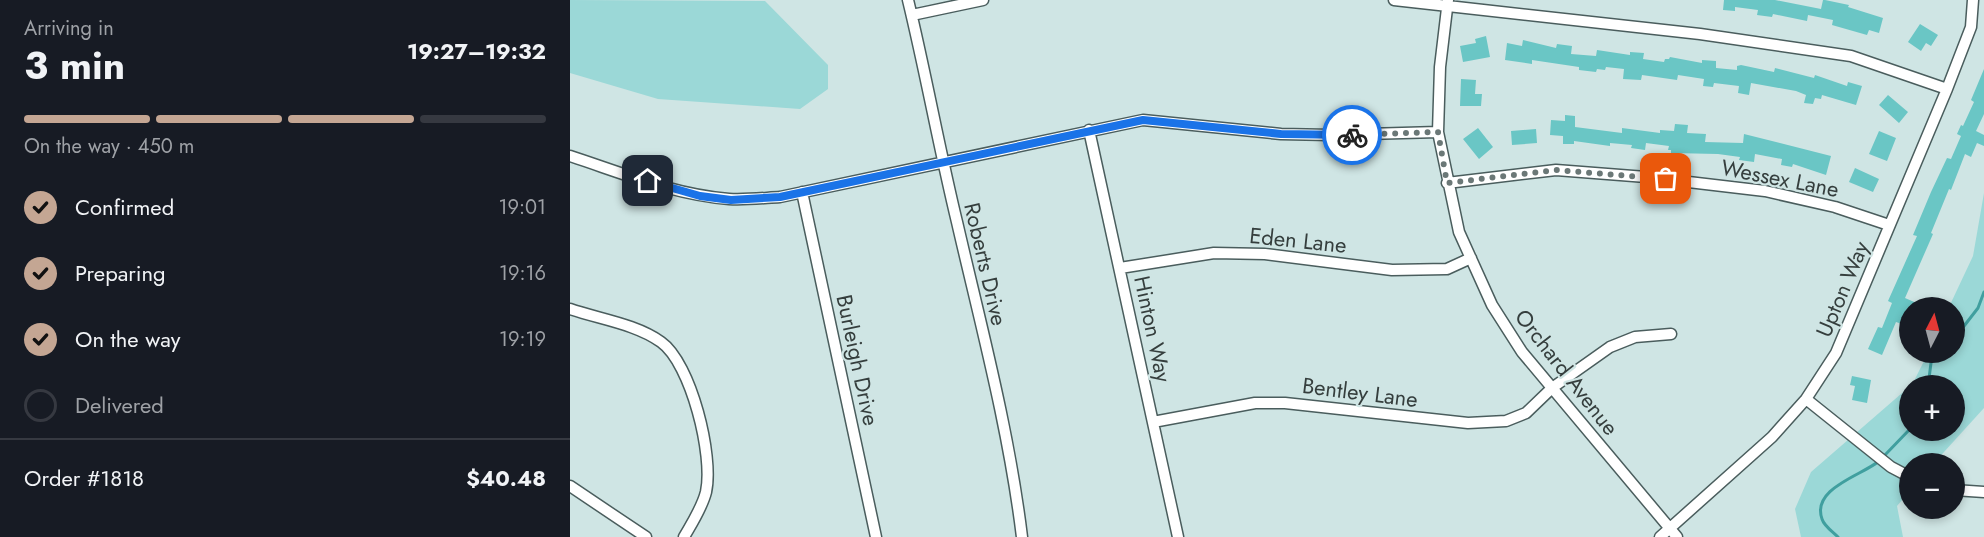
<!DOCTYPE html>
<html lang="en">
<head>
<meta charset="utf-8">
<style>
	:root { --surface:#171b24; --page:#20242c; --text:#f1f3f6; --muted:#9ea1a6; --line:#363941; --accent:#c4a693 }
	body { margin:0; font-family:Jost,sans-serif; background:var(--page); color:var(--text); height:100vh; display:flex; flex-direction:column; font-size:22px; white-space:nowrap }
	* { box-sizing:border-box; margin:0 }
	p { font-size:20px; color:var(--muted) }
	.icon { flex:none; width:33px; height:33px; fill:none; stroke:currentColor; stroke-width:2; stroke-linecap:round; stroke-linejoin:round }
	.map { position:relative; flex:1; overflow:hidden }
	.sheet { display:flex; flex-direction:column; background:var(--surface); width:570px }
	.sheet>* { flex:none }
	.needle { width:39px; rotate:6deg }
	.controls { position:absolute; left:1329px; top:297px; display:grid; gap:12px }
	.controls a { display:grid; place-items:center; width:66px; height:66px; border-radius:50%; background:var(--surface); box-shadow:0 3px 9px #0003; font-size:30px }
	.pin { position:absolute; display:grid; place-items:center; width:51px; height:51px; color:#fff; margin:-26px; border-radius:12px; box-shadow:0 3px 9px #0006 }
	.courier { position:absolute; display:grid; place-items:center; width:60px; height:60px; margin:-30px; border:4px solid #1a73e8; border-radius:50%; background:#fff; color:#222; box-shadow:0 2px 8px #0007 }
	.headline em { font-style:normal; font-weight:700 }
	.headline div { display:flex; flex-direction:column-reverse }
	.headline { display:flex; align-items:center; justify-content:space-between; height:102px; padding:0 24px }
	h1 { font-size:39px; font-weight:700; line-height:45px }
	.bar { display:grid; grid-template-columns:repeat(4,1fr); gap:9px 6px; align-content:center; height:72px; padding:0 24px }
	.bar i { height:8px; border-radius:4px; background:var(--line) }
	.bar .active { background:var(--accent) }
	.bar p { grid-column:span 4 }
	.line { display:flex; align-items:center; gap:15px; padding:0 24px; border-top:2px solid var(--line) }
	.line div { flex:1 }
	ol { padding:0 24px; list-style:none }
	li { display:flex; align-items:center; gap:18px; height:66px }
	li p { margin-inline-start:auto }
	li .icon { padding:6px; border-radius:50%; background:var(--accent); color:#111; stroke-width:4 }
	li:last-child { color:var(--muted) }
	li i { width:33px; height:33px; border:3px solid var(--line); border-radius:50% }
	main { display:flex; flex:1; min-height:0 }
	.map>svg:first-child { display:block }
	.green { fill:#9bd8d7 }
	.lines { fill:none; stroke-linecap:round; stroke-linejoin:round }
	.stream { stroke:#409f9f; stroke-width:3 }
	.building { fill:#6ac6c5 }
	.minor-casing { stroke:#4a5d5d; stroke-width:13 }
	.minor { stroke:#fff; stroke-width:10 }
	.done { stroke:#6b7877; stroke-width:6; stroke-dasharray:0 10.8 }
	.route { stroke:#1a73e8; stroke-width:8 }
	.labels { text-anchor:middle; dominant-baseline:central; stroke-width:4.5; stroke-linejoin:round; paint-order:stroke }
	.street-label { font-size:22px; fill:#353e3d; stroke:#cfe5e4 }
</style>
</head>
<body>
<main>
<section class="sheet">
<div class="headline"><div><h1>3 min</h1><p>Arriving in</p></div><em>19:27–19:32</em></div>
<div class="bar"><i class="active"></i><i class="active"></i><i class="active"></i><i></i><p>On the way · 450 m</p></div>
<ol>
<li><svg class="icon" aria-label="check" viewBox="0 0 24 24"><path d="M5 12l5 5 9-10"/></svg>Confirmed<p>19:01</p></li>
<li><svg class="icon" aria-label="check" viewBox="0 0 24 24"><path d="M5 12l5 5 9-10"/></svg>Preparing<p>19:16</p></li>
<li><svg class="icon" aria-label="check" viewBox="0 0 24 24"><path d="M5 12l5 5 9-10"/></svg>On the way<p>19:19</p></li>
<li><i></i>Delivered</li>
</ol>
<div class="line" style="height:78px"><div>Order #1818</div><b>$40.48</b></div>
</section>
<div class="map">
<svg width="1414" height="537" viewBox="0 0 1414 537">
	<rect width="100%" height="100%" fill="#cfe5e4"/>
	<path class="green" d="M0 0 195 1 258 65V89L230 109 88 99 0 73Z
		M1414 193V408L1364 463 1340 464 1339 492 1327 506 1333 537H1231L1225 509 1241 472 1339 387 1340 430H1384V386L1342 385 1358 353 1384 352V308L1379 307 1403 256Z"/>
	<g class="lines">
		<path class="stream" d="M1384 339 1408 308 1414 292
			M1358 386 1361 363 1365 352
			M1314 456 1340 429
			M1268 537C1263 532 1254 526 1252 519 1241 488 1293 475 1309 461"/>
	</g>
	<path class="building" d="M1154 0H1205L1251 9 1253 0H1255L1279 5 1278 7 1313 18 1309 33 1299 30 1297 35 1262 25 1263 20 1238 15 1237 21 1203 14 1202 17 1187 15 1188 10 1165 7V11L1153 10Z
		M1350 24 1368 35 1361 46 1356 43 1351 51 1338 42Z
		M916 36 920 57 893 62 890 46 906 43 905 39Z
		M953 40 986 48 987 44 1002 46 1001 54 1026 56 1027 50 1060 55V52L1074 53 1073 59 1094 62 1095 59H1099L1100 57 1132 63V60L1146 61V68L1167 70V66L1171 65 1204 72 1205 68 1244 78 1245 75 1277 86 1278 82 1292 86 1286 105 1252 95 1251 99 1245 98 1243 104 1234 103 1236 95 1226 91 1181 83 1179 95 1168 93 1169 86 1144 83 1143 87 1133 86 1134 79 1108 75 1107 80 1072 75 1071 80 1053 79 1054 69 1036 67 1035 70 1027 69 1026 72 1009 70V67L962 60V64L935 60 937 43 952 46Z
		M1414 69V114L1406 131 1414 135V146L1407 143 1401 157 1395 154 1381 190 1379 189 1361 233 1363 234 1335 298 1358 308H1340L1332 324 1326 322 1312 355 1298 349 1308 327 1312 328 1322 303 1318 301 1347 236 1343 235 1361 192 1377 158 1381 159 1391 136 1387 134 1391 125 1393 126 1404 102 1401 100Z
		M891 79 906 80 905 94H912L911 106H890Z
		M1318 95 1338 112 1329 123 1309 105Z
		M995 115 1005 116V127L1052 133V128L1090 133V130L1104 131 1105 124 1118 125 1117 133 1136 134 1135 142 1173 143 1174 134 1261 156 1256 175 1223 164 1222 167 1211 165 1212 159 1185 154 1184 162 1169 160 1170 157 1148 154 1101 153V150H1098L1099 146 1076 143 1075 150 1061 148 1062 145 1040 143V146L1004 141V144H993V136L980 135 981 120 995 121Z
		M908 128 923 147 909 159 893 139Z
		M966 129 967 143 942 145 941 131Z
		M1309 131 1326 138 1317 161 1299 154Z
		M1285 168 1309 179 1303 192 1279 182Z
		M1282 376 1301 380 1297 403 1282 400 1285 386 1280 385Z"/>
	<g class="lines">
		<g class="minor-casing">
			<path id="minor" d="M338 0C356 74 369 148 387 222 411 326 439 430 452 537
				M824 0 1130 34 1281 56 1377 89
				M878 0 870 67 868 132 889 232 922 305 952 352 1107 537
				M342 15 413 0
				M519 130 608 537
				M0 156C52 173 105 195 159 199 176 200 193 198 210 197L573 120 711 134 761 135 868 132
				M877 183 986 170 1076 177 1195 191 1265 207 1319 225
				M232 192 306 537
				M550 268 644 253 695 254 822 270 877 269 901 258
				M0 309C29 319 66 324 91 342 121 363 144 456 136 492 132 508 122 523 114 537
				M1236 399 1321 467 1340 477
				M583 422 685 403H715L898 423 936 421 956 413 982 388 1040 347 1065 337 1101 334
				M0 486 76 537
				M1384 490 1414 492
				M1090 537 1202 437 1236 399 1266 353 1377 89 1401 27 1403 0"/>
		</g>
		<use href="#minor" class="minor"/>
	</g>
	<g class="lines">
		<path class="done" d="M782 135 868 132 877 183 986 170 1096 179"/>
		<path class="route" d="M78 181 130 196 161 200 210 197 573 120 711 134 782 135"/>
	</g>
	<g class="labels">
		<g class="street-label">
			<text transform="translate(1210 178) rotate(11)">Wessex Lane</text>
			<text transform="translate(728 240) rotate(6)">Eden Lane</text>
			<text transform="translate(416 264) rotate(77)">Roberts Drive</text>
			<text transform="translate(1272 289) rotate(-67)">Upton Way</text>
			<text transform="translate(583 329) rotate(78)">Hinton Way</text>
			<text transform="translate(288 360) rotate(78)">Burleigh Drive</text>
			<text transform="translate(997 372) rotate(52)">Orchard Avenue</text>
			<text transform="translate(790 392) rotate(7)">Bentley Lane</text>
		</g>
	</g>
</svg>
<div class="controls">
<a><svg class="needle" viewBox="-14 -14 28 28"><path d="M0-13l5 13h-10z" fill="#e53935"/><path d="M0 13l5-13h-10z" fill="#9ea1a6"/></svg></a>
<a>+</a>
<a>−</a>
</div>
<div class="pin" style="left:1096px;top:179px;background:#ea580c"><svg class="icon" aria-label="bag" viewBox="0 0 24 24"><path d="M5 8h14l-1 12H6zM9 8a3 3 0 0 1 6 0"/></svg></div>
<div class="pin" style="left:78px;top:181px;background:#1f2937"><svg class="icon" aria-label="home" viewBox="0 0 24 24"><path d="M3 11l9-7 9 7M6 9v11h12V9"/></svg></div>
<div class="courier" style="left:782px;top:135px"><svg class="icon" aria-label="bike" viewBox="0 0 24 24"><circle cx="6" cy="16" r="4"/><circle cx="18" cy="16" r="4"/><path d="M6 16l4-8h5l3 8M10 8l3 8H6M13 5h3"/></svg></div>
</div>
</main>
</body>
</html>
